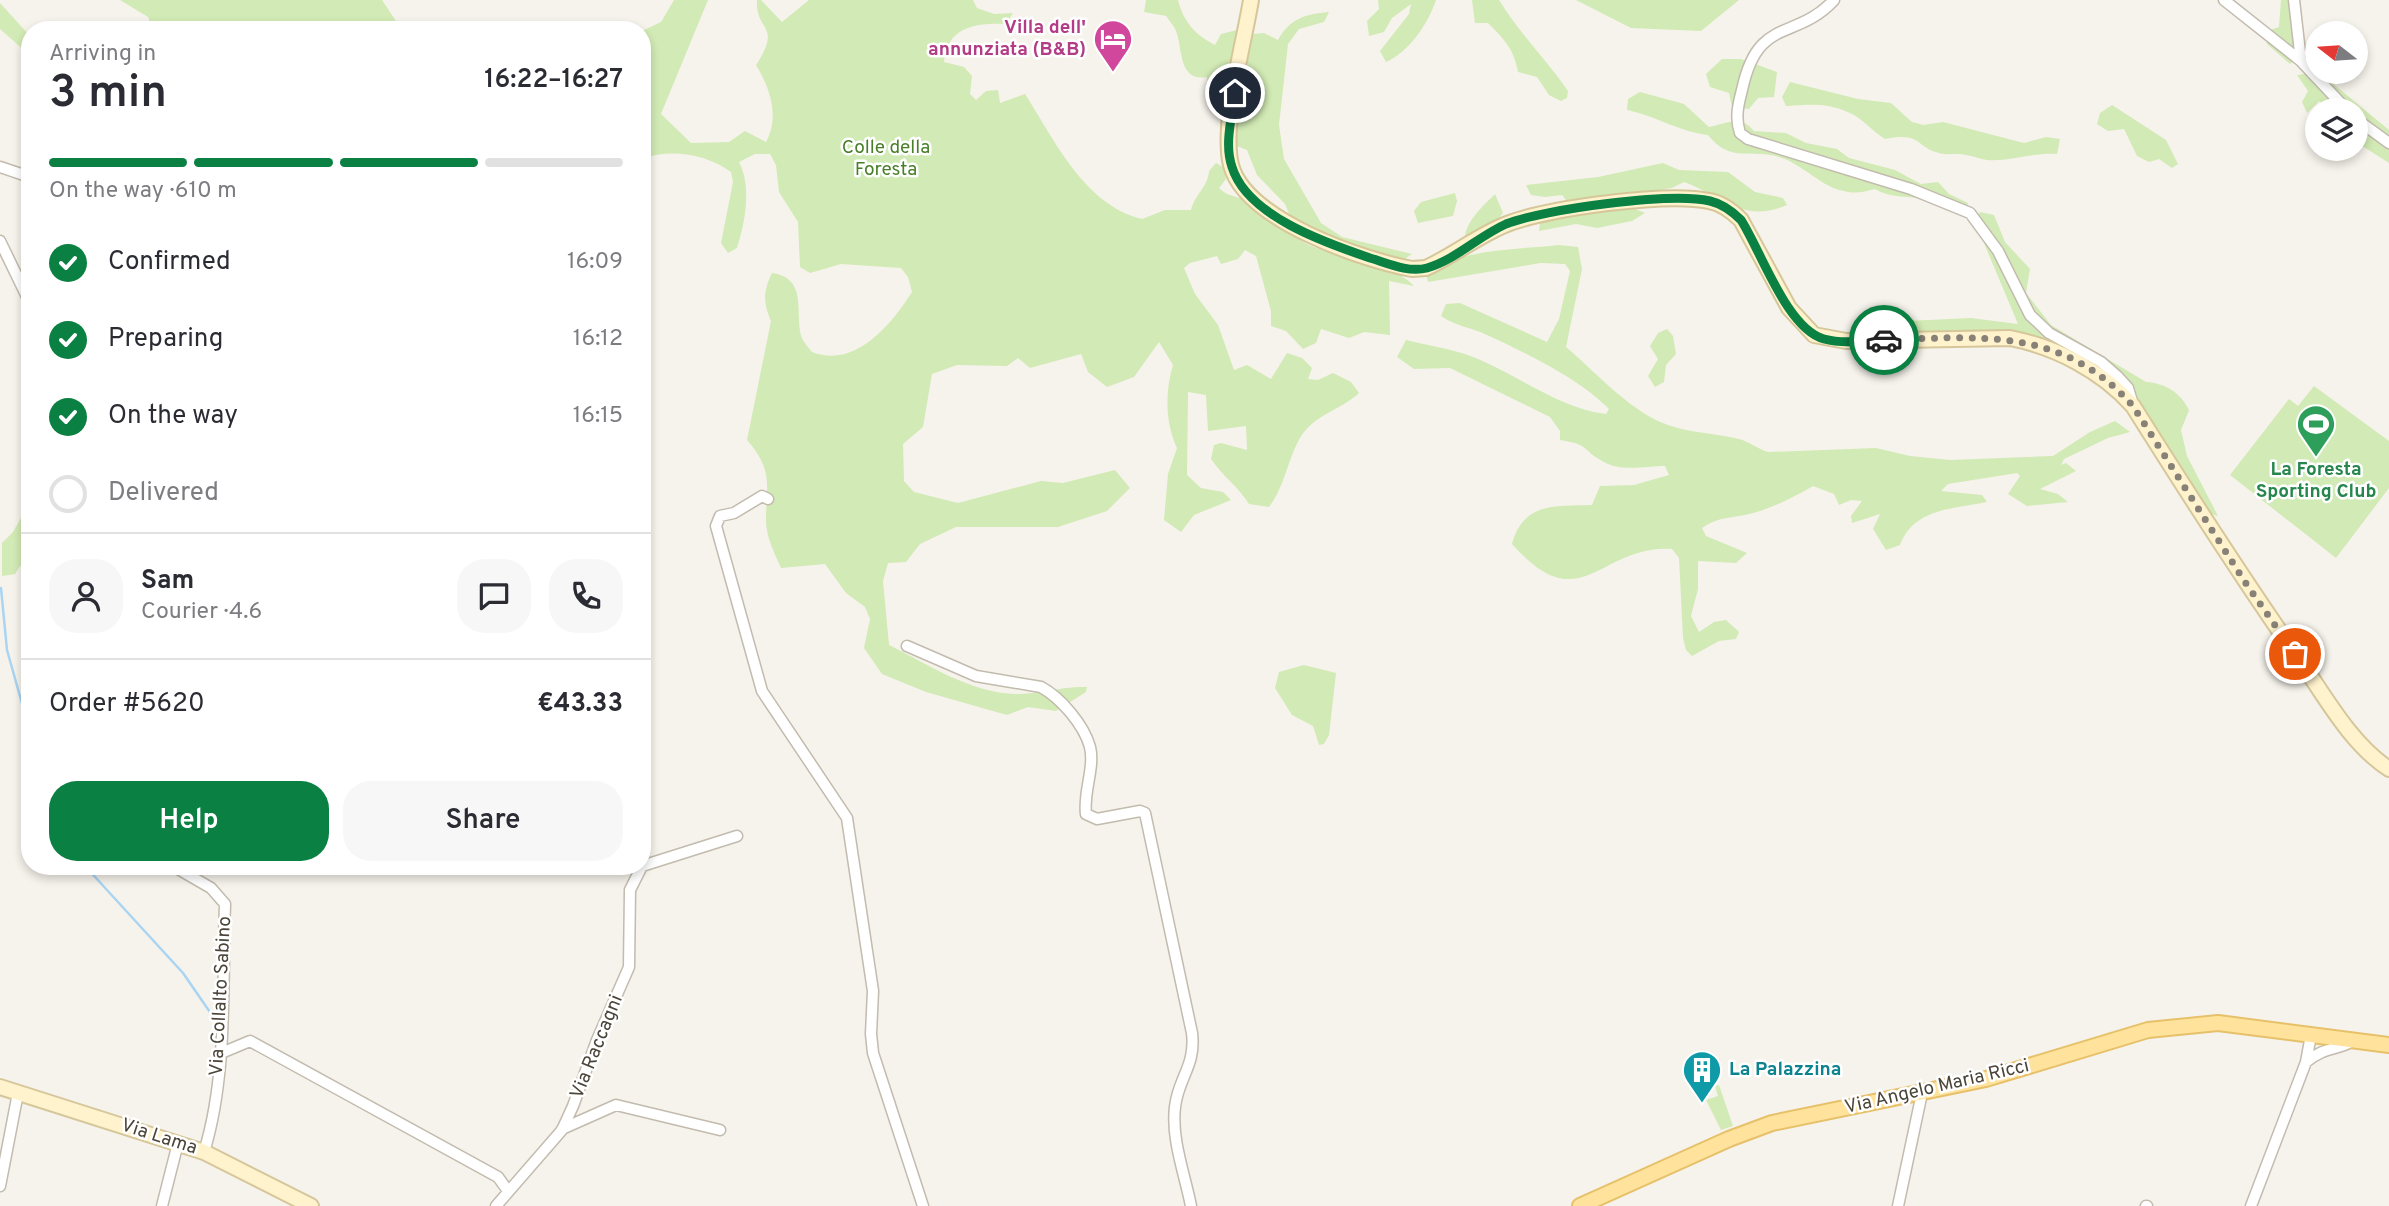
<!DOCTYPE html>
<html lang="en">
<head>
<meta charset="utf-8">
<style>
	:root { --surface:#fff; --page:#f7f7f7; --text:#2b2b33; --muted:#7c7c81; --line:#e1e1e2; --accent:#0b8043 }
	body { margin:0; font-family:Overpass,sans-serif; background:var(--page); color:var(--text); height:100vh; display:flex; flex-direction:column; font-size:26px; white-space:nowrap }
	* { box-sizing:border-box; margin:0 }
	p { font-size:23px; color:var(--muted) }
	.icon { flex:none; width:38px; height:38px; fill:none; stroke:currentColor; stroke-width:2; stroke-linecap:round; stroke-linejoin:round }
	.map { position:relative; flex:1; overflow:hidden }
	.details { position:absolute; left:21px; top:21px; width:630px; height:854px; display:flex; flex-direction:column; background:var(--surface); border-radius:28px; box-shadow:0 4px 10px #0003 }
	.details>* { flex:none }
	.needle { width:46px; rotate:287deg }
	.tools { position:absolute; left:2305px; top:21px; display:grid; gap:14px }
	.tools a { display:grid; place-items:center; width:63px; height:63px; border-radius:50%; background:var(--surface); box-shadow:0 4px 10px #0003; font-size:35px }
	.pin { position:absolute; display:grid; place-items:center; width:60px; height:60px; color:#fff; margin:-30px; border:4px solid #fff; border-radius:50%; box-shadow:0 2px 7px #0007 }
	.courier { position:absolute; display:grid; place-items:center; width:70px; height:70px; margin:-35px; border:5px solid #0b8043; border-radius:50%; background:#fff; color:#222; box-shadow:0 2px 9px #0007 }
	.overview em { font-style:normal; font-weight:600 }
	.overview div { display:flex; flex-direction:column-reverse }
	.overview { display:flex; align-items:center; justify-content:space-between; height:119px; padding:0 28px }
	h1 { font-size:46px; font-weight:600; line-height:52px }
	.bar { display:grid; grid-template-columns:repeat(4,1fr); gap:10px 7px; align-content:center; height:84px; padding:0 28px }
	.bar i { height:9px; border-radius:5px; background:var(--line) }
	.bar .on { background:var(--accent) }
	.bar p { grid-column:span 4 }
	.line { display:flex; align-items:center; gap:18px; padding:0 28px; border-top:2px solid var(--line) }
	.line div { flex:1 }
	.round { display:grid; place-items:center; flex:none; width:74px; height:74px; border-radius:28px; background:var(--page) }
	ol { padding:0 28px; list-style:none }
	li { display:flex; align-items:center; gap:21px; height:77px }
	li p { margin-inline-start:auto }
	li .icon { padding:7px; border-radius:50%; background:var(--accent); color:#fff; stroke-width:4 }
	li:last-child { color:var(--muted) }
	li i { width:38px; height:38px; border:4px solid var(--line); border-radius:50% }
	.action { display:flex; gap:14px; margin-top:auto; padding:14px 28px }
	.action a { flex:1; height:80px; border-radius:28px; background:var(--accent); color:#fff; font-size:28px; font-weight:600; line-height:80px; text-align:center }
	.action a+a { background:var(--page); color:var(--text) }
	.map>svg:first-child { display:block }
	.green { fill:#d2eab5 }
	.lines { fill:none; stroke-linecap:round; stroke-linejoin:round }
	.stream { stroke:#a9d4f2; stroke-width:2.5 }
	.minor-casing { stroke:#c2bbae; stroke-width:13 }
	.secondary-casing { stroke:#d6c79b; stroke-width:18 }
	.primary-casing { stroke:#e6c16a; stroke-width:18 }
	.minor { stroke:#fff; stroke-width:10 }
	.secondary { stroke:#fff3cd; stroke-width:14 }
	.primary { stroke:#ffe39c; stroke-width:14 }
	.done { stroke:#878178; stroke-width:7; stroke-dasharray:0 12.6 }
	.route { stroke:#0b8043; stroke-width:9 }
	.labels { text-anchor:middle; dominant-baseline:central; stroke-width:5; stroke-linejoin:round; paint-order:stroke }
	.hotel-label { font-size:19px; font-weight:bold; fill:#b23c85; stroke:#fff; text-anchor:end }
	.park-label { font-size:19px; fill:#4a7f2a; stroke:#fff }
	.leisure-label { font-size:19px; font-weight:bold; fill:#27864d; stroke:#fff }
	.street-label { font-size:19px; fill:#4b4439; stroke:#fff }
	.culture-label { font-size:19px; font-weight:bold; fill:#0d838f; stroke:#fff; text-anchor:start }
</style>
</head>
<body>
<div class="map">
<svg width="2389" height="1206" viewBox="0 0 2389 1206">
	<rect width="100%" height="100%" fill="#f6f3ec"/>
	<path class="green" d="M120 0H382L402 30H153L148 17Z
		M674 0H708L661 114 691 143 729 142 745 131 766 142C780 117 770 88 756 65 783 24 755 32 757 0H761L782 22 809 0H973L977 8 994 14 1013 13 1006 24C977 23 947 26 944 62L964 67 972 76 970 94 976 100 986 91 998 90 1000 103 1025 94C1054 139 1084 205 1142 219L1165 210H1191C1195 194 1208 187 1209 171L1216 163 1223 167 1226 179 1219 188C1227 196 1232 195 1242 199 1262 208 1286 234 1309 245 1337 258 1394 263 1414 286L1389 281 1390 335 1364 332 1349 338 1321 329 1316 343 1303 349 1286 331 1271 326V311L1256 256 1245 250 1238 259 1221 264 1217 256 1190 263 1184 268 1195 294 1218 325 1234 370 1247 365 1271 379 1287 353 1302 358 1312 368 1308 379 1318 380 1333 373 1351 382 1359 393C1340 411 1314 414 1300 438 1287 461 1285 486 1269 507L1249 504C1238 486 1223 477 1211 459L1214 445 1221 443 1247 450 1246 426 1208 431 1206 395 1188 392 1187 475 1201 488 1223 492 1231 500 1194 515 1181 532 1164 520 1168 474 1177 448C1165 423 1165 391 1173 365L1159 342 1134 377 1107 387 1088 372 1081 354 1030 368 1018 358 1007 366 957 365 932 374 923 427 903 444 904 481 914 492 958 503 1041 481 1063 483 1115 470 1130 488 1107 511 1058 527H956L920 544 906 562 888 563 883 581 889 645C929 665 971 693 1016 694 1041 694 1063 686 1087 687L1086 692 1056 711 1028 707 1007 715 926 692 882 674 864 648 870 619 865 607 846 593 825 564 781 568C775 554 766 537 766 521 766 485 774 471 747 440L771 321C763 302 763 292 772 273 809 278 794 315 802 338 804 343 809 348 812 352 855 369 891 325 912 292L908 277 901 268 841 264 810 273 800 267 798 222 779 192 776 165 770 154H755L739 162C752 187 745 222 737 248L728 253 721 243 733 182 731 172C706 154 671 148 642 159V31L661 22Z
		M1146 0H1178C1183 21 1195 35 1215 45L1221 34 1237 30 1227 97 1221 113C1203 108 1208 92 1207 77 1178 82 1183 49 1176 31 1174 26 1169 20 1166 16L1144 12Z
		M1378 0H1436C1428 24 1409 52 1386 62L1380 51 1409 14 1411 4 1392 18 1384 32 1369 36 1367 21 1379 9Z
		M1472 0H1499C1519 33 1546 59 1568 91L1567 98 1561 101 1549 95 1537 77 1518 72C1514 49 1504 39 1488 23H1475Z
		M1576 0H1739L1701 31 1631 28Z
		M2281 0H2298L2300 55 2290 64 2267 44 2264 32 2279 27Z
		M0 3 30 36V68L27 53 0 29Z
		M1329 12 1324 22 1299 29 1288 44 1279 125 1284 159 1321 223 1342 237 1412 254 1400 262 1308 230 1290 216 1285 204 1257 175 1247 150 1234 145 1238 95 1241 89 1254 91 1258 74 1251 72C1244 57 1243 48 1252 34L1264 33 1278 40C1290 19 1304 14 1329 12Z
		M1722 59H1741L1777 72 1774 97 1758 98 1749 109 1732 107 1729 93 1710 87 1706 74Z
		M2319 72 2389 130V163L2356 142V110H2330L2319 101 2307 113 2302 102 2308 91 2297 75Z
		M1790 82 1858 99 1891 103 1912 122 1923 125 1943 122 2024 143 2046 137 2060 139 2057 154C2033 152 2010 162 1987 160 1980 159 1973 156 1966 155 1959 153 1951 155 1944 154 1914 149 1924 131 1885 139 1873 132 1862 118 1850 113 1825 102 1810 105 1786 106L1782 97Z
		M1640 92 1684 104 1709 127C1727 124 1740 114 1754 131L1786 133 1806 143 1837 149 1849 158 1895 170 1921 184 1938 182 1949 194 1968 203 1965 213C1950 211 1940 204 1926 200 1908 195 1892 199 1875 189 1864 192 1855 194 1844 191 1823 188 1803 165 1782 158 1752 147 1732 165 1708 135 1680 132 1656 116 1627 110L1628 99Z
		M2112 105 2166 140 2178 164 2172 168 2159 159 2149 162 2137 156 2124 129 2108 131 2097 124 2100 113Z
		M1663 163 1679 170 1728 172 1755 192 1783 198 1787 205C1742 224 1722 196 1684 182L1672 188 1583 201 1566 200 1562 195 1545 197 1531 195 1526 185 1598 177Z
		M1455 193 1457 201 1453 216 1418 223 1414 211 1421 202Z
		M1495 194 1503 213C1495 224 1479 235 1465 238 1465 222 1484 205 1495 194Z
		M1635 209 1645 213 1632 221 1597 228 1576 224 1539 231 1540 222 1565 214Z
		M1980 212 1994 215 2005 242 2030 269 2026 293 2051 325 2146 382C2165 383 2181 393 2189 410L2181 430 2187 456 2218 516 2211 514 2116 379 2058 345 1978 331 1863 335 1854 330 1863 323 1971 318 2018 324 1981 236 1972 225Z
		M1558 245 1578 247 1582 269 1566 347C1594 371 1622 402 1654 419 1681 433 1710 432 1739 439 1748 441 1758 449 1768 452L1876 448 1910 456 1950 460 2053 456 2090 432 2115 421 2130 432 2108 438 2064 459 2061 465 2066 463 2076 471 2040 489 2058 494 2068 502 2027 506 2008 494 2020 476 2017 473 1948 484 1941 491 1982 495 1987 502C1953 509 1914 508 1900 545L1886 550 1873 529 1880 514 1852 523 1851 516 1862 501 1851 500 1839 505 1834 494 1813 486C1794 497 1775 507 1753 513 1732 519 1722 515 1702 528L1706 536 1747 553 1736 563 1698 561V589L1691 616 1699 632 1714 622 1726 620 1739 632 1736 639 1719 641 1692 656 1686 650 1683 638 1679 558 1672 549C1598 545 1582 622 1512 544 1523 502 1556 506 1592 505L1600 486 1634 485 1669 475 1665 466C1647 466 1620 472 1604 462 1581 450 1592 445 1560 440V431L1550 417 1450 368 1414 369 1397 357 1406 340C1426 345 1446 348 1465 354 1514 371 1554 407 1606 414L1609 409C1580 379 1526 353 1487 335 1470 327 1458 327 1441 316L1446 304 1460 303 1547 342 1559 319 1570 271 1565 264 1541 263 1428 282 1426 274C1460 248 1517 250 1558 245Z
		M1667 329 1673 336 1676 354 1666 365 1664 382 1655 387 1648 376 1658 359 1650 346 1658 333Z
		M2314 386 2389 441V488L2336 558 2230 475 2289 399 2298 406Z
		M30 512 26 557 15 574 2 576V543L13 532 23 514Z
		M1304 665 1336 673 1329 735 1324 744 1319 745 1313 726 1292 715 1275 688 1279 672Z
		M1719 1085 1733 1126 1721 1130 1706 1100 1718 1096 1715 1086Z"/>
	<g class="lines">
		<path class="stream" d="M1 588 7 650 30 732
			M85 866 183 973 214 1018"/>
		<g class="minor-casing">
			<path id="minor" d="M1834 0C1795 42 1758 15 1742 90 1738 105 1735 118 1740 133L1748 139 1911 189 1970 213 1998 251 2030 315 2049 333 2101 362 2117 376 2128 388 2133 405
				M2224 0 2301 61 2347 110
				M2294 0 2301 61
				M2356 119 2389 143
				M0 167 30 177
				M0 241 30 303
				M30 314V320
				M768 499 762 496 734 513 720 516 716 526 762 691 847 818 873 991 871 1034 873 1053 923 1206
				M907 646 976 676 1041 687C1061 698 1084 725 1090 747 1095 768 1083 792 1086 814L1097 819 1140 811 1145 813 1192 1033C1196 1066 1178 1078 1175 1107 1171 1139 1185 1175 1191 1206
				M173 866 211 888 225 904C222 985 228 1074 204 1152
				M642 866 737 836
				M219 1054 250 1041 498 1177 508 1191
				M2306 1062C2326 1046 2335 1051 2353 1041
				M562 1129 616 1105 720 1130
				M0 1186 18 1093
				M162 1206 178 1143
				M496 1206 562 1130 573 1106 597 1040 629 967 630 890 642 866
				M1898 1206 1922 1093
				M2146 1206H2147
				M2251 1206 2306 1062 2311 1035"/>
		</g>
		<g class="secondary-casing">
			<path id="secondary" d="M1251 0C1244 43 1221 125 1231 165 1245 220 1363 260 1412 269L1426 268C1454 255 1479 235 1507 224 1547 208 1668 192 1709 201 1722 203 1732 211 1741 220L1789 308 1814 335 1846 341 2010 338C2056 347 2102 371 2133 406 2187 492 2242 578 2301 662 2326 698 2351 744 2389 769
				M0 1087 204 1152 311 1206"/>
		</g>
		<g class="primary-casing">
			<path id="primary" d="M1580 1206 1729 1139 1772 1123 1986 1079 2148 1030 2218 1023 2389 1045"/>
		</g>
		<use href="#minor" class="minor"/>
		<use href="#secondary" class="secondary"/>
		<use href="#primary" class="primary"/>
	</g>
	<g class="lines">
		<path class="done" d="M1884 340C1979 337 2062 326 2133 406L2245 582 2295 654"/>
		<path class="route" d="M1235 93C1232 117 1224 144 1232 167 1247 216 1326 243 1370 258 1387 263 1408 273 1427 268 1455 260 1479 236 1506 224 1544 209 1671 192 1710 201 1723 204 1732 211 1741 220 1761 251 1787 329 1824 339 1843 344 1864 341 1884 340"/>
	</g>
	<defs>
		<g id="hotel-pin" transform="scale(2.0125)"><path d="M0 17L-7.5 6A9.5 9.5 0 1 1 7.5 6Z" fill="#d1479c" stroke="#fff"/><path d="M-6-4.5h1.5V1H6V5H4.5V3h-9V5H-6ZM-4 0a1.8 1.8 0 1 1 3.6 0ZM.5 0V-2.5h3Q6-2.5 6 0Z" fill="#fff"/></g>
		<g id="stadium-pin" transform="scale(2.0125)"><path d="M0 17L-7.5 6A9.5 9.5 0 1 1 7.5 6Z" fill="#2e9e5b" stroke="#fff"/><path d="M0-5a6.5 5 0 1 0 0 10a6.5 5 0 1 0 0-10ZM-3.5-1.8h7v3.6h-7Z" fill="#fff"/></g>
		<g id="building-pin" transform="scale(2.0125)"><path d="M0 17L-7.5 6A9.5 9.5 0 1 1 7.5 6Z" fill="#0f9aa8" stroke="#fff"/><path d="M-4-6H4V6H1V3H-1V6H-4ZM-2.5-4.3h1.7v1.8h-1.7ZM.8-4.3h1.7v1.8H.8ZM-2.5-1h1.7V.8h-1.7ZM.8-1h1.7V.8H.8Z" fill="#fff"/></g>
	</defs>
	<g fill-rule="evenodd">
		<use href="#hotel-pin" x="1113" y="39"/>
		<use href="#stadium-pin" x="2316" y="424"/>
		<use href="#building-pin" x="1702" y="1070"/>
	</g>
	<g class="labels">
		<g class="hotel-label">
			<text x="1086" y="28">Villa dell'<tspan x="1086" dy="22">annunziata (B&amp;B)</tspan></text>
		</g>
		<g class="park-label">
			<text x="886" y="148">Colle della<tspan x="886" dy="22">Foresta</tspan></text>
		</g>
		<g class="leisure-label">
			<text x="2316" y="470">La Foresta<tspan x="2316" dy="22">Sporting Club</tspan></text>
		</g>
		<g class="street-label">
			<text transform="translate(221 996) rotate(-87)">Via Collalto Sabino</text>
			<text transform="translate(597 1047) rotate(-68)">Via Raccagni</text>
			<text transform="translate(1937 1087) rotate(-13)">Via Angelo Maria Ricci</text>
			<text transform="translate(159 1137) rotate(18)">Via Lama</text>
		</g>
		<g class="culture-label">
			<text x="1729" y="1070">La Palazzina</text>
		</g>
	</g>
</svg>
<div class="tools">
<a><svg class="needle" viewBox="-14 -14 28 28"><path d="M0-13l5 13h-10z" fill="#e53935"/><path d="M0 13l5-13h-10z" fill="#7c7c81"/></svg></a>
<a><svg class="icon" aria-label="layers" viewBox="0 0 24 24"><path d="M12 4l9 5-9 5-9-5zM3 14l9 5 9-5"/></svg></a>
</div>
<div class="pin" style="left:2295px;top:654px;background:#ea580c"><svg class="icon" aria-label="bag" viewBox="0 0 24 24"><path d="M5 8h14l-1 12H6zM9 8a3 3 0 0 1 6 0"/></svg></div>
<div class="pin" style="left:1235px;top:93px;background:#1f2937"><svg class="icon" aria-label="home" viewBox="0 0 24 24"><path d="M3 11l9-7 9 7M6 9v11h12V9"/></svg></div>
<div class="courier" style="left:1884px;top:340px"><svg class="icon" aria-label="car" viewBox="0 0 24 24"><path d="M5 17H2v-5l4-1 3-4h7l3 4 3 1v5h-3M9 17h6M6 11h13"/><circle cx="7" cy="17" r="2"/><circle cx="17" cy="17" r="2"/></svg></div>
<section class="details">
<div class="overview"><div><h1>3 min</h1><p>Arriving in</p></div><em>16:22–16:27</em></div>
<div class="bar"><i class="on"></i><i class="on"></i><i class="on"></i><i></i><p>On the way · 610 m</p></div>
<ol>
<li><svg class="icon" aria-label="check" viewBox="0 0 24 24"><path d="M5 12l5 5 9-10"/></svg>Confirmed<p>16:09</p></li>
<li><svg class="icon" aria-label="check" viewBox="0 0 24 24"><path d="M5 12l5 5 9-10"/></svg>Preparing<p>16:12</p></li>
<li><svg class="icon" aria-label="check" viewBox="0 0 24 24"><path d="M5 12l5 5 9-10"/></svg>On the way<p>16:15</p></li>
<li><i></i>Delivered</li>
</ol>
<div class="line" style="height:126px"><a class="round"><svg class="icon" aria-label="person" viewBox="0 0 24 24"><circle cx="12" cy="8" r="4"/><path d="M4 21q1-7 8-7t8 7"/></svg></a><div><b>Sam</b><p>Courier · 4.6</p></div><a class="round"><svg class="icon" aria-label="chat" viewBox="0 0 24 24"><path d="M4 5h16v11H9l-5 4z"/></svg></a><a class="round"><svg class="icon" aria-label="phone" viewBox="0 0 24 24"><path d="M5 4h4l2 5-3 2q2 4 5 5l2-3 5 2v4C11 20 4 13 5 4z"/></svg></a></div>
<div class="line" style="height:91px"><div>Order #5620</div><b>€43.33</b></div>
<div class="action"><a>Help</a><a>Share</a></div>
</section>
</div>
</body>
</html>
